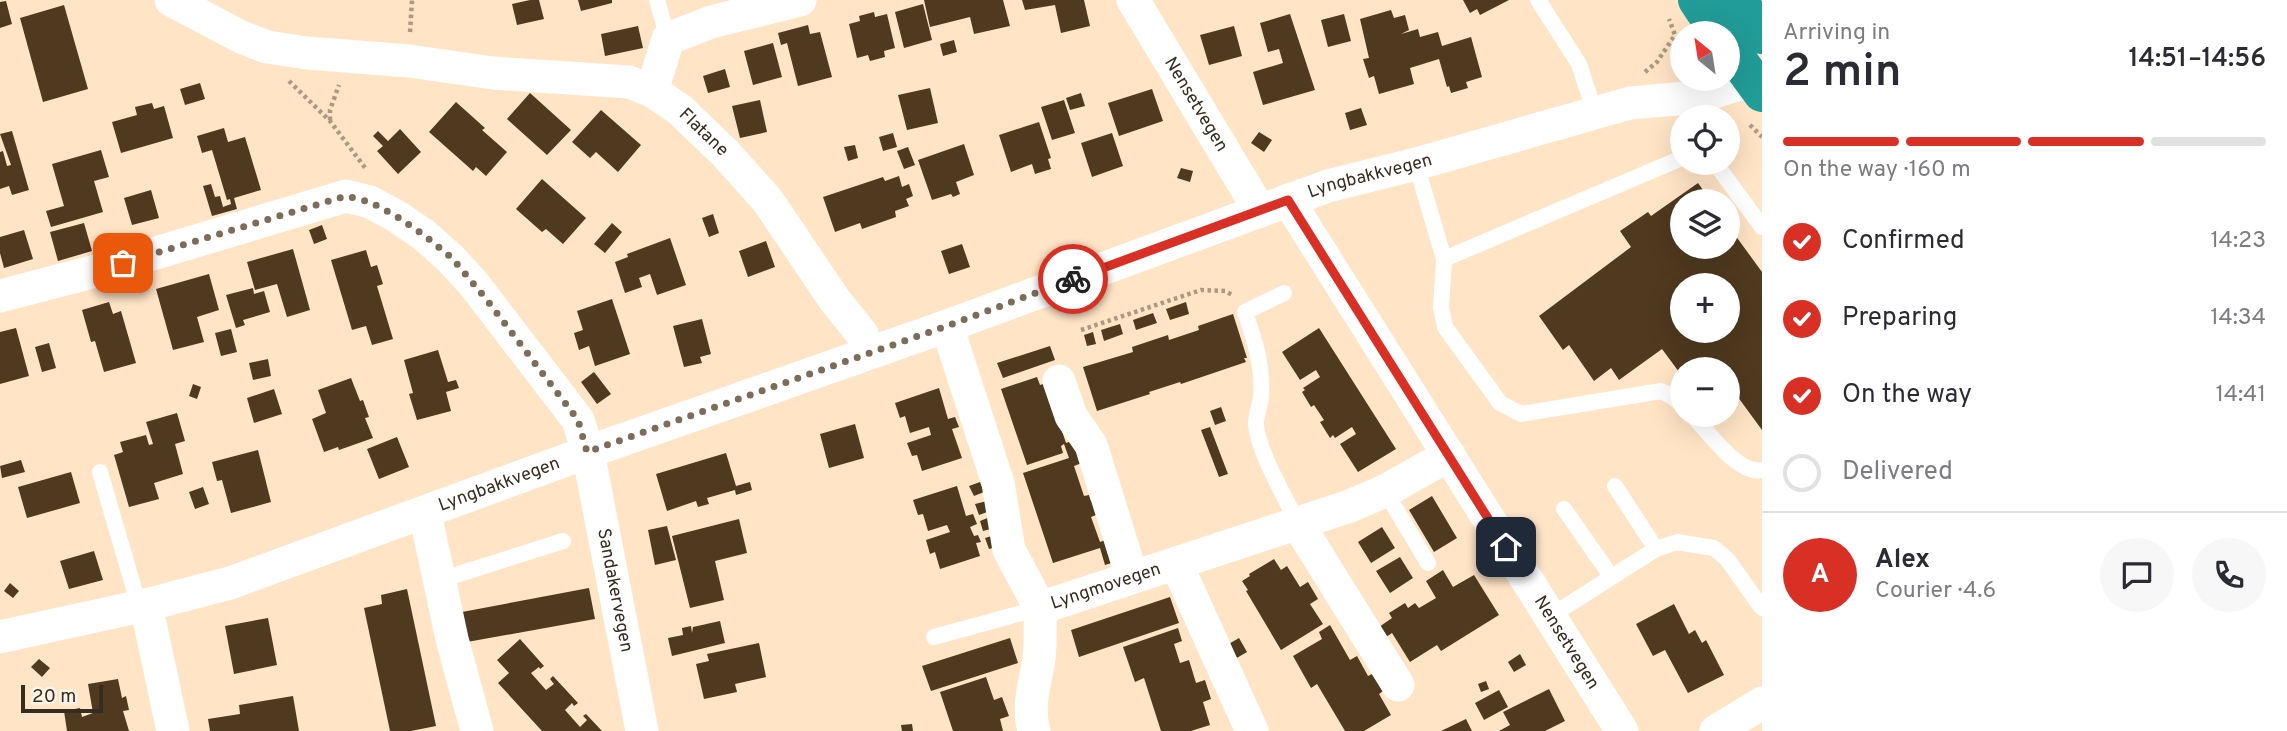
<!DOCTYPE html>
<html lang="en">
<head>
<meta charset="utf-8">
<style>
	:root { --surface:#fff; --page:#f7f7f7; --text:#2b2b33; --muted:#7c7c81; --line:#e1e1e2; --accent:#d93025 }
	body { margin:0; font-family:Overpass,sans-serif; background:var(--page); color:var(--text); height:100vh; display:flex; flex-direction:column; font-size:26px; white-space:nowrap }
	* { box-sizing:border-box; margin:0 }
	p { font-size:23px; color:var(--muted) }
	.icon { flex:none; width:38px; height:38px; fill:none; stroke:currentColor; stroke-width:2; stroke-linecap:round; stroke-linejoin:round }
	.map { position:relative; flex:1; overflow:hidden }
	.details { display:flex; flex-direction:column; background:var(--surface); width:525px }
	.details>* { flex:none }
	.needle { width:46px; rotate:330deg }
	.buttons { position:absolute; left:1670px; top:21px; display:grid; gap:14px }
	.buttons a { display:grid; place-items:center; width:70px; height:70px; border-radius:50%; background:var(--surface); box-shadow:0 7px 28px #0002; font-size:35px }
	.scale { position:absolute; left:21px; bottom:18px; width:82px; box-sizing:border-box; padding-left:7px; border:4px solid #362c20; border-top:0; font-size:19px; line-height:24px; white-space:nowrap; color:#362c20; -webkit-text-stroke:5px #fff4e7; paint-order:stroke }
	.pin { position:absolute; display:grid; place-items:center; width:60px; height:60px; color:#fff; margin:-30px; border-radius:14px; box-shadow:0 4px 10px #0006 }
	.courier { position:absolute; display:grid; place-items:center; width:70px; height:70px; margin:-35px; border:5px solid #d93025; border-radius:50%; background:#fff; color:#222; box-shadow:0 2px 9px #0007 }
	.summary em { font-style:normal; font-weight:600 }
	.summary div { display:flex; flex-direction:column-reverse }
	.summary { display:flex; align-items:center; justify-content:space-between; height:119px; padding:0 21px }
	h1 { font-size:46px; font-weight:600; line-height:52px }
	.bar { display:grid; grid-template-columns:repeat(4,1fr); gap:10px 7px; align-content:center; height:84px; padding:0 21px }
	.bar i { height:9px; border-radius:5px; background:var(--line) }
	.bar .current { background:var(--accent) }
	.bar p { grid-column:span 4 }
	.line { display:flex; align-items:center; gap:18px; padding:0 21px; border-top:2px solid var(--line) }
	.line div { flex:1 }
	.round { display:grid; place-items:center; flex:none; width:74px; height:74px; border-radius:37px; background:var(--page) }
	ol { padding:0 21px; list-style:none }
	li { display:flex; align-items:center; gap:21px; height:77px }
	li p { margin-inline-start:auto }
	li .icon { padding:7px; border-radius:50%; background:var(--accent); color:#fff; stroke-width:4 }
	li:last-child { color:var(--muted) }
	li i { width:38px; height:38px; border:4px solid var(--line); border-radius:50% }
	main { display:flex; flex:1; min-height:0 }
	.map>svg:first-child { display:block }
	.building { fill:#4f391f; fill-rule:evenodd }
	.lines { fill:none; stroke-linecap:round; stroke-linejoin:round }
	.path { stroke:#ad9982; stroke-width:4.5; stroke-dasharray:3.5 3.5; stroke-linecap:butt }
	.lane { stroke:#fff; stroke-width:16 }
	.street { stroke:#fff; stroke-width:33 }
	.highway { stroke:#219c98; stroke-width:38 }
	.done { stroke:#7c6c5a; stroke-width:7; stroke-dasharray:0 12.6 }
	.route { stroke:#d93025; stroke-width:9 }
	.labels { text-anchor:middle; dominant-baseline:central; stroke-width:7; stroke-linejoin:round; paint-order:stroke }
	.street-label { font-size:18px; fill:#362c20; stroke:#fff4e7 }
</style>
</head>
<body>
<main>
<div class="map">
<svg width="1762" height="731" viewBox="0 0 1762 731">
	<rect width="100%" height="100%" fill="#ffe4c5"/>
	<path class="building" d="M530 0H539L544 19 517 25 512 4Z
		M578 0H612V3L581 11Z
		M924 0H1003L1010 26 974 34 970 17 930 27Z
		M1022 0H1084L1090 26 1061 33 1055 5 1025 10Z
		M1463 0H1509L1480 15 1477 9 1470 13Z
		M6 1 12 24 0 28V2Z
		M923 4 932 40 904 48 895 12Z
		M64 5 88 89 43 102 20 18Z
		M1391 10 1394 18 1405 15 1409 30 1401 34 1418 29 1420 37 1438 32 1442 46 1471 37 1482 77 1466 82 1468 88 1451 93 1449 86 1447 87 1439 59 1410 68 1414 84 1379 94 1374 76 1369 78 1363 59 1369 58 1360 19Z
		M874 12 875 17 887 14 895 48 884 51 885 57 870 61 868 55 857 58 849 24 860 21 859 16Z
		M1290 14 1315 90 1263 105 1253 72 1283 63 1279 49 1268 52 1260 23Z
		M1344 14 1351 41 1328 47 1321 20Z
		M808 25 810 34 820 32 832 77 798 86 787 43 781 45 778 33Z
		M638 26 643 48 605 56 601 34Z
		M1234 26 1242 56 1209 65 1200 35Z
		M954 40 957 52 943 56 940 44Z
		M773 43 782 77 753 85 744 51Z
		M725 69 730 87 708 93 703 76Z
		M200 83 205 99 185 105 180 89Z
		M930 88 938 123 907 130 898 95Z
		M1152 89 1163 121 1119 136 1108 103Z
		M530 93 571 130 547 155 507 119Z
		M1081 93 1085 106 1070 110 1066 98Z
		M760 100 767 132 740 138 732 106Z
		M1064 100 1075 133 1052 140 1041 107Z
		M456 102 485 128 482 130 507 152 486 176 476 167 473 171 429 132Z
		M152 103 154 109 164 106 173 138 121 153 112 122 137 115 135 107Z
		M1361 108 1367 125 1350 130 1345 113Z
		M601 110 641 145 618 172 596 152 590 158 572 142Z
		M1039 122 1051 158 1048 159 1051 169 1035 174 1032 164 1011 172 999 135Z
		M224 128 228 142 245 137 261 190 234 198 237 209 212 216 203 186 211 184 215 197 220 196 223 207 231 204 230 199 227 200 212 150 202 153 197 136Z
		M400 129 421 152 398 174 377 151 383 146 373 136 378 131 388 141Z
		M12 131 29 190 12 195 9 186 0 189V152L3 151 7 166 11 165 0 134Z
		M1259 132 1272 140 1264 152 1251 143Z
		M893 133 897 147 883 151 879 137Z
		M1112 133 1123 166 1092 177 1081 143Z
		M964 144 974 175 956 182 960 194 953 197 951 194 932 200 918 160Z
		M855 145 858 158 848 161 844 147Z
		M908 147 915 165 904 169 897 151Z
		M101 150 109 177 94 181 103 212 51 227 46 211 64 206 52 164Z
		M1181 168 1193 171 1190 182 1177 178Z
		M899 176 902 187 909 184 913 196 906 199 909 206 895 211 896 217 862 229 860 223 835 232 823 197 883 177 885 181Z
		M542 179 586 218 563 244 546 229 542 232 516 209Z
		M1698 183 1711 201H1682V247H1727V224L1762 272V430L1732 389 1727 392V369H1682V376L1662 349 1619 380 1611 368 1594 381 1569 345 1563 350 1539 316 1631 247 1620 231 1648 212 1651 216ZM1682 285H1727V331H1682Z
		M151 190 159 218 132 225 124 198Z
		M713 214 719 233 709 237 702 218Z
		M84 223 92 251 58 261 50 232Z
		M612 223 622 232 605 253 594 244Z
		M322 225 327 239 314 244 309 230Z
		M24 230 33 259 4 268 0 253V237Z
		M670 238 686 285 657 295 650 274 639 278 642 287 625 293 615 262 628 257 627 254Z
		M766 241 775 267 748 277 739 251Z
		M962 244 970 267 949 274 941 251Z
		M293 249 310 310 287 317 277 284 255 290 247 262Z
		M366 250 371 267 377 265 383 284 377 286 393 339 372 345 366 326 352 330 331 260Z
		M209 274 219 310 197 317 204 342 173 350 156 289Z
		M253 288 254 294 264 291 270 312 243 320 245 325 236 328 226 295Z
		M612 299 630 354 595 366 589 346 579 350 574 333 583 330 577 311Z
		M109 302 113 314 121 311 136 363 104 372 95 341 91 342 82 310Z
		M1186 302 1189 314 1170 320 1166 309Z
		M1153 313 1157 323 1136 330 1133 320Z
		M1233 314 1247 358H1244L1246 362 1181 384 1180 382 1149 392 1150 394 1097 411 1083 367 1133 352 1132 347 1168 335 1169 340 1199 330 1198 326Z
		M702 319 711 354 700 357 702 363 684 367 673 326Z
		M1120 324 1123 334 1104 341 1101 330Z
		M16 328 29 376 0 384V332Z
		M1319 328 1396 449 1358 472 1340 444 1356 434 1352 427 1335 438 1333 435 1330 438 1320 422 1324 420 1314 405 1311 407 1302 392 1305 390 1303 388 1320 377 1316 370 1300 380 1282 352Z
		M231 329 237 352 221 356 215 333Z
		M1093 332 1096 344 1087 346 1084 335Z
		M49 343 56 368 42 372 35 347Z
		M1050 346 1055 360 1003 378 997 363Z
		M438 350 448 382 456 380 459 388 446 392 451 411 417 420 409 394 413 393 404 360Z
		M268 359 271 376 253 380 249 363Z
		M594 372 611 394 597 404 581 382Z
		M1037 377 1040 385 1046 383 1066 443 1079 438 1087 461 1074 466 1084 496 1089 495 1091 501 1096 499 1101 513 1091 517 1100 542 1113 537 1121 560 1105 565 1100 548 1053 563 1023 473 1069 458 1064 444 1061 446 1063 453 1027 465 1001 389Z
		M351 378 360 401 363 400 369 417 365 418 373 438 339 450 338 447 324 452 312 419 326 413 318 390Z
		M193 384 201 387 197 399 189 396Z
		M939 388 948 419 955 417 959 427 952 429 962 458 922 471 917 455 912 456 907 443 931 435 929 427 910 433 905 416 900 418 895 403Z
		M274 389 282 414 254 423 247 398Z
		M1221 407 1226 421 1215 425 1210 411Z
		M177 413 185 441 175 444 183 474 154 483 159 499 129 507 114 455 123 452 120 442 146 435 149 445 153 444 146 422Z
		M855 424 864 458 829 468 820 434Z
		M1210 427 1228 474 1219 477 1201 430Z
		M397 437 409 467 379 479 367 449Z
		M258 450 271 502 231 513 222 480 217 481 212 462Z
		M726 453 736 486 750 482 752 490 736 495 735 490 707 498 709 504 698 507 696 501 667 511 656 474Z
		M21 460 25 472 2 478 0 466Z
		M71 472 80 503 27 518 18 487Z
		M980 482 984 492 974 496 969 486Z
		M957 486 966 516 973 514 977 524 970 527 974 536 978 535 981 542 976 543 980 556 940 569 935 552 930 554 926 540 950 532 947 525 928 531 923 514 918 515 913 500Z
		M203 487 209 504 195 509 189 492Z
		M1432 496 1457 538 1434 552 1409 510Z
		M987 501 990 511 979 515 975 504Z
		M990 517 994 528 983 531 980 521Z
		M739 519 747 553 715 561 724 600 690 608 672 536Z
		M667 526 676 560 655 565 648 530Z
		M1382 527 1395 548 1371 563 1358 542Z
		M995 535 999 546 989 549 985 538Z
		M94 551 103 580 69 589 60 561Z
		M1400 557 1413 578 1390 593 1376 571Z
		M1274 559 1281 570 1287 566 1300 587 1308 582 1318 599 1310 604 1323 624 1281 650 1246 591 1248 590 1242 581 1250 576 1249 574Z
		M1443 570 1453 587 1474 575 1499 615 1441 651 1437 645 1410 662 1392 633 1386 637 1379 627 1392 618 1389 613 1405 603 1408 608 1415 603 1419 608 1436 598 1426 581Z
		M10 583 19 591 13 598 4 591Z
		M589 588 595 619 467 642 462 612Z
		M407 589 436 726 411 731H390L364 608 382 604 381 595Z
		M1170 597 1179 623 1079 657 1071 630Z
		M1674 604 1689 634 1695 630 1702 643 1706 640 1724 675 1688 693 1665 650 1653 656 1636 624Z
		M268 618 277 665 234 674 225 626Z
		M720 621 725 643 672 656 668 638 683 635 682 628 691 626 692 633 693 627Z
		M1330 625 1350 660 1357 656 1368 676 1376 672 1386 689 1379 694 1391 715 1364 731H1345L1317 684 1311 688 1293 656 1322 639 1319 632Z
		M1178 628 1182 641 1174 644 1180 663 1189 660 1196 683 1205 680 1211 699 1203 702 1210 725 1191 731H1161L1144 678 1135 682 1123 647Z
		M1010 638 1018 663 931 691 922 666Z
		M1239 638 1247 652 1235 659 1227 645Z
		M520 639 544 666 540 669 539 667 531 673 546 690 554 684 550 679 553 676 578 703 574 706 572 703 565 710 580 727 587 720 583 716 586 714 602 731H542L498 683 509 673 497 660Z
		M759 643 766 677 735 684 737 692 704 699 696 664 709 661 707 654Z
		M1520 654 1526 665 1514 672 1508 662Z
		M39 659 50 668 42 677 31 667Z
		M986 677 994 700 1002 697 1009 716 1000 719 1003 731H953L940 692Z
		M118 679 122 698 126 696 129 710 123 711 129 731H67L64 711 80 708 82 717 93 713 88 684Z
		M1486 681 1489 689 1481 692 1478 684Z
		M1549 689 1565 721 1545 731H1499L1510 725 1503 712Z
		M1499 690 1508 707 1484 720 1475 703Z
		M293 696 299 731H210L208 719 240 714 239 705Z
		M1466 719 1472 731H1441Z
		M912 724 913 731H902L901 725Z"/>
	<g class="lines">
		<path class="path" d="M410 32 412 0
			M1645 72 1657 62 1675 35 1669 19
			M289 81 330 121 366 169
			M330 120V110L339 85
			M1750 125 1762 137
			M1081 330 1201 290 1225 291 1234 296"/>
		<path class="lane" d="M657 0 668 39
			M1538 0 1579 64 1595 113
			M1712 163 1718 167 1762 227
			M1416 164 1444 259 1441 307 1445 327 1500 403 1521 414 1661 391 1673 397 1682 405
			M1444 259 1682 158
			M1284 293 1245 312C1255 341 1263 366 1261 397 1260 406 1256 415 1256 424 1257 450 1286 498 1298 524
			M1692 415C1708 431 1738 475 1762 470
			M100 472 139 606
			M1615 486 1656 549
			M1385 491 1428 563
			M1564 509 1611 576
			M440 580 563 541
			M1549 617 1656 549 1677 542 1714 548 1727 559 1762 608
			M934 637 1040 608"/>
		<g class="street">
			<path id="s1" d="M171 0 241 37 267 47 307 53 409 61 493 73 629 82 652 91 679 109 725 153 768 201 834 299 862 334"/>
			<path id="s2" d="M1133 0 1260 211"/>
			<path d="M652 91 668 39 711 22 800 0"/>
			<path id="s3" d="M1288 200 1622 731"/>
			<path id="s4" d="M0 296 96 271 346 196 370 202 396 216 424 235 451 259 473 283 578 420 588 452 642 731"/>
			<path id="s5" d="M947 326 998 483 1009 550 1040 608 1350 506 1385 491 1449 455"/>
			<path d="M1059 381 1071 416 1091 445 1132 577"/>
			<path d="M425 513 452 639 477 731"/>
			<path d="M1298 524 1398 685"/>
			<path d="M1176 563 1252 731"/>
			<path d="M146 605 173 731"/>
			<path id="s6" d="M0 637 146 605 230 583 588 452 947 326 1328 186 1416 164 1630 103 1698 97 1753 80 1762 75"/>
			<path d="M1034 731C1027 706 1035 683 1039 659 1041 642 1040 624 1040 608"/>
			<path d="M1716 731 1762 703"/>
		</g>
		<path class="highway" d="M1697 0 1719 33
			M1738 0 1762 35
			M1727 45 1762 93"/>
	</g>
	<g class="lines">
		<path class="done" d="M123 263 346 196 370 202 396 216 424 235 452 258 487 300 578 420 587 452 947 326 1073 279"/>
		<path class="route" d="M1073 279 1288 200 1506 547"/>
	</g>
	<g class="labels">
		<g class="street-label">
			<text stroke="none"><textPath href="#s2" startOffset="122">Nensetvegen</textPath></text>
			<text stroke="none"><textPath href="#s1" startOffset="562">Flatane</textPath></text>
			<text stroke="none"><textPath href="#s6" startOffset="1447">Lyngbakkvegen</textPath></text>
			<text stroke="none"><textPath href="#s6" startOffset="523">Lyngbakkvegen</textPath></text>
			<text stroke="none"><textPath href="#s5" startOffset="368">Lyngmovegen</textPath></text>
			<text stroke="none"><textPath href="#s4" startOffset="864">Sandakervegen</textPath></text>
			<text stroke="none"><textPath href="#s3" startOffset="523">Nensetvegen</textPath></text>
		</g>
	</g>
</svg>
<div class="buttons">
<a><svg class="needle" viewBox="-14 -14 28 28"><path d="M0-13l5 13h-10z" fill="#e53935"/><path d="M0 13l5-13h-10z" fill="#7c7c81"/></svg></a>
<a><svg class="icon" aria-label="locate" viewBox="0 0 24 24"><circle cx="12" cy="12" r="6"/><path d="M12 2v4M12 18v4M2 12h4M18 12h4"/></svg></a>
<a><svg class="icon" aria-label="layers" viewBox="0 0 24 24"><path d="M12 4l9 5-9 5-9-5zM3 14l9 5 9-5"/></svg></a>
<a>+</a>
<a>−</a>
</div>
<div class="scale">20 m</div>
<div class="pin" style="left:123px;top:263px;background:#ea580c"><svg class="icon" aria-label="bag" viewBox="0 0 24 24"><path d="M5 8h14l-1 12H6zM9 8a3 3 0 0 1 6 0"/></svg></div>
<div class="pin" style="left:1506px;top:547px;background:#1f2937"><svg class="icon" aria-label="home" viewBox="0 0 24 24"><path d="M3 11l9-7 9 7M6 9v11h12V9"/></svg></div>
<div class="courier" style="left:1073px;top:279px"><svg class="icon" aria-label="bike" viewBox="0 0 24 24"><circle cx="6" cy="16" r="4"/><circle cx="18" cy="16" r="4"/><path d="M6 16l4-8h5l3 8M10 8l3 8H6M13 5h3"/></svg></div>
</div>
<section class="details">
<div class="summary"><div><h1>2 min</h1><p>Arriving in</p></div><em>14:51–14:56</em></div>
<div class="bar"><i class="current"></i><i class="current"></i><i class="current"></i><i></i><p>On the way · 160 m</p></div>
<ol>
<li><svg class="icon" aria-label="check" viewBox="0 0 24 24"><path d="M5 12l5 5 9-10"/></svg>Confirmed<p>14:23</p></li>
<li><svg class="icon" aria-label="check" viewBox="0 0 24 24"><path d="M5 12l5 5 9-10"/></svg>Preparing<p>14:34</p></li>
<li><svg class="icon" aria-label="check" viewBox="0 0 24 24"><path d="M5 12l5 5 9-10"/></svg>On the way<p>14:41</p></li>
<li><i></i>Delivered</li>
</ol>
<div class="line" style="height:126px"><b class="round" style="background:var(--accent);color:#fff">A</b><div><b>Alex</b><p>Courier · 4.6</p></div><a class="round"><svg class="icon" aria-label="chat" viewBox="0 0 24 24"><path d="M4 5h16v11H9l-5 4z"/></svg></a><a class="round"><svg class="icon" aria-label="phone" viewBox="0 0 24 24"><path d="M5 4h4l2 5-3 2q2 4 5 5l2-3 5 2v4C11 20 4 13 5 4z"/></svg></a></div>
</section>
</main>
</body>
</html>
